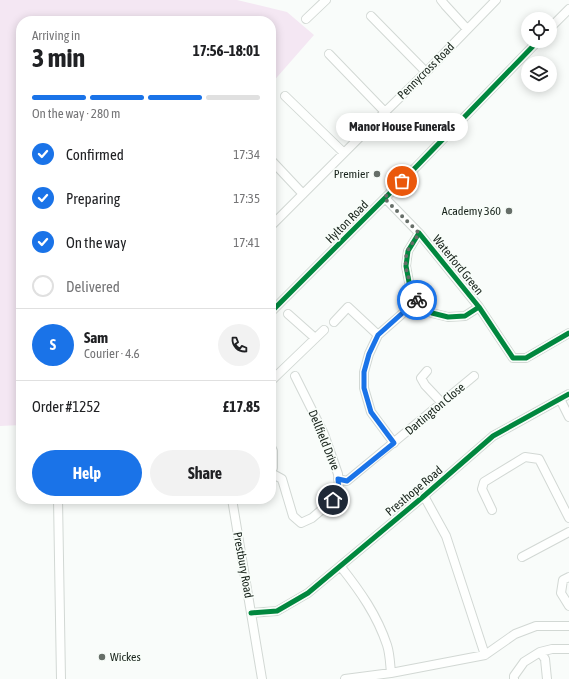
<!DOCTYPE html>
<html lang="en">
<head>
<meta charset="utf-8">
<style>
	:root { --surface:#fff; --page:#f2f2f2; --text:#202124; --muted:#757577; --line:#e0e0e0; --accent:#1a73e8 }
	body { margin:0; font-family:"Asap Condensed",sans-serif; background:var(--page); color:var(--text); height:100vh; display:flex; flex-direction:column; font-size:15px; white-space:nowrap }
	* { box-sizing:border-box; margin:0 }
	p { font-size:13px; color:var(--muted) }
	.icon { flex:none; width:22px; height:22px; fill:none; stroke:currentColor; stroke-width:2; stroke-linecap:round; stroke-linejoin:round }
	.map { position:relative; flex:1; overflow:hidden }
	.details { position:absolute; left:16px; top:16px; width:260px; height:488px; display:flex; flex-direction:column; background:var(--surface); border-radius:16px; box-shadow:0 2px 10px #0003 }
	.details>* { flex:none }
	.buttons { position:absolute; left:521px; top:12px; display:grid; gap:8px }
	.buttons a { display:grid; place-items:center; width:36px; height:36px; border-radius:50%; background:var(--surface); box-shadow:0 2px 10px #0003; font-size:20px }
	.pin { position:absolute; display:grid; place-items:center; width:34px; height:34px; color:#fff; margin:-17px; border:2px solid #fff; border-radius:50%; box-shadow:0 1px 4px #0007 }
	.courier { position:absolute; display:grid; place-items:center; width:40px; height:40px; margin:-20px; border:3px solid #1a73e8; border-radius:50%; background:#fff; color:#222; box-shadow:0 1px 5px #0007 }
	.bubble { position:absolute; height:28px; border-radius:14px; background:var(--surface); box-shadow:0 2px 10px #0003; font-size:13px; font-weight:700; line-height:28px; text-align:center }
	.overview em { font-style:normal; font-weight:700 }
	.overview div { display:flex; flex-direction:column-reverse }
	.overview { display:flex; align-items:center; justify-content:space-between; height:68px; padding:0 16px }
	h1 { font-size:26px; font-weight:700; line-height:30px }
	.bar { display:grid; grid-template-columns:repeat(4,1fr); gap:6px 4px; align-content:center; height:48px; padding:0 16px }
	.bar i { height:5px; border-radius:3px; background:var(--line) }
	.bar .active { background:var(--accent) }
	.bar p { grid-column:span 4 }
	.line { display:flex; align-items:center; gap:10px; padding:0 16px; border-top:1px solid var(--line) }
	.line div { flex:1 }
	.round { display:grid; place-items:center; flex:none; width:42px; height:42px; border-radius:21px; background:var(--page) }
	ol { padding:0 16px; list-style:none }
	li { display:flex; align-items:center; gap:12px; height:44px }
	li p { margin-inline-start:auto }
	li .icon { padding:4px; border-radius:50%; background:var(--accent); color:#fff; stroke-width:4 }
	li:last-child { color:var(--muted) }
	li i { width:22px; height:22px; border:2px solid var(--line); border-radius:50% }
	.button { display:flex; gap:8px; margin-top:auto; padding:8px 16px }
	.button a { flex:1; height:46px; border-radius:24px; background:var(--accent); color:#fff; font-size:16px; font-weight:700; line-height:46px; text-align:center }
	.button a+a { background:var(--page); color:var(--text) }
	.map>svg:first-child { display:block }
	.green { fill:#f4e7f3 }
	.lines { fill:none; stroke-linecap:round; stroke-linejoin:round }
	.minor-casing { stroke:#d2d8d4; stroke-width:10 }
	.minor { stroke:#fefffe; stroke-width:8 }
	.cycleway-casing { stroke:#f8fdf9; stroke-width:8 }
	.cycleway { stroke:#00873e; stroke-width:5 }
	.done { stroke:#666e68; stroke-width:4; stroke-dasharray:0 7.2 }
	.route { stroke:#1a73e8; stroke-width:5 }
	.poi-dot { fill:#666e68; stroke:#f8fdf9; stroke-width:1.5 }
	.labels { text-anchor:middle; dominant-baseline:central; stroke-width:3.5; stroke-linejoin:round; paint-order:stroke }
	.street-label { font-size:12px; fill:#17221a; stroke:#f8fdf9 }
	.poi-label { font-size:12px; fill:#17221a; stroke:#f8fdf9; text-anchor:end }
</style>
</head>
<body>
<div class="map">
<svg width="569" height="679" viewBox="0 0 569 679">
	<rect width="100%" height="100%" fill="#f9fcfa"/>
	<path class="green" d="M0 0H237L287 12 314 35 271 84V21H21V425L0 426Z"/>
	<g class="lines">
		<g class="minor-casing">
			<path id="minor" d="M441 0 445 5 467 29
				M371 16 426 72
				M306 19 326 0
				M550 28 569 9
				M329 54 385 112
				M285 96 344 153
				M271 160 303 194
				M385 198 419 233
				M271 226 385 112 426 72 496 0
				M479 307 465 316 448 317 432 313 419 299 409 282 406 266 408 251 419 233 479 307 513 358H526L569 333
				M271 312 417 166 538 41
				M288 314 315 338
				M334 322 348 307 378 335
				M427 371 421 378 425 385 442 403
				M271 381 324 330
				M560 399 569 417
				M394 443 371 412 364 388V372L369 354 378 335 419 299
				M271 447 273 451V468L271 470
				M271 473 282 479 293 516 301 523 312 518 333 500 339 491 338 474 324 434 295 376
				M338 479 347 481 474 376
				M424 496 446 536 485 655
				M58 499 61 679
				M232 499 262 679
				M492 510 482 489 484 482 525 457 539 459 569 518
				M522 557 569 532
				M341 567C360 591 377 615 387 645 390 654 390 664 391 673
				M569 577 563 580 561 593 569 606
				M251 613 277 611 308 593 424 496 493 436 569 394
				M540 652 545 659 547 679
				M345 679 391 673 485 655 515 634 536 626H569
				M514 679V676L524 662 540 652 552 649H569"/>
		</g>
		<use href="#minor" class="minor"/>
		<g class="cycleway-casing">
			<path id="cycleway" d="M479 307 465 316 448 317 432 313 419 299 409 282 406 266 408 251 419 233 479 307 513 358H526L569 333
				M271 312 417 166 538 41
				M251 613 277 611 308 593 424 496 493 436 569 394"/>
		</g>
		<use href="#cycleway" class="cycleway"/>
	</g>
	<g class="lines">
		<path class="done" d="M402 181 384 198 419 233C416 239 411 244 408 250 401 267 411 285 419 299L417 300"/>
		<path class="route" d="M333 500 339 491 338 479 347 481 394 443 371 412 364 388V372L369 354 378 335 417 300"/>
	</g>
	<g class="poi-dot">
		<circle cx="377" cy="174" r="4"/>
		<circle cx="509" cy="211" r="4"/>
		<circle cx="102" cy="657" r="4"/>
	</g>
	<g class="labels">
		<g class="street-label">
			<text transform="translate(426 71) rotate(-45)">Pennycross Road</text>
			<text transform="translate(347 222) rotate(-45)">Hylton Road</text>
			<text transform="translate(458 265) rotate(51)">Waterford Green</text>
			<text transform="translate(435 409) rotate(-40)">Dartington Close</text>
			<text transform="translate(324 440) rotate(68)">Dellfield Drive</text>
			<text transform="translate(414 491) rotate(-40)">Presthope Road</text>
			<text transform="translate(243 565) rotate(80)">Prestbury Road</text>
		</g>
		<g class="poi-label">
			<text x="369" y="174">Premier</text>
			<text x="501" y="211">Academy 360</text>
			<text x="110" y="657" text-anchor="start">Wickes</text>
		</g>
	</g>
</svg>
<div class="buttons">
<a><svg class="icon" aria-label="locate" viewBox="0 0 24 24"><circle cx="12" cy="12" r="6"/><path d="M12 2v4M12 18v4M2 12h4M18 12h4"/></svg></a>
<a><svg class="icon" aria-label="layers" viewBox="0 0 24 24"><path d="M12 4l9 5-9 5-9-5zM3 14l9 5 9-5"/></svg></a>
</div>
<div class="pin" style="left:402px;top:181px;background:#ea580c"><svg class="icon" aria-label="bag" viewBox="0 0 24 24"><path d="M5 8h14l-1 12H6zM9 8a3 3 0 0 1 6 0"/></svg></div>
<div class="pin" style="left:333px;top:500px;background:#1f2937"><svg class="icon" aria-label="home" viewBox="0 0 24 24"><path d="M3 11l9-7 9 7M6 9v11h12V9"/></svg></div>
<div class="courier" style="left:417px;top:300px"><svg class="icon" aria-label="bike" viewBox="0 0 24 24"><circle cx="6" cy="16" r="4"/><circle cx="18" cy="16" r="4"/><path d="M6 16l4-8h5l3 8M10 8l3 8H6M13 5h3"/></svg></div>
<div class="bubble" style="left:336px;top:113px;width:132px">Manor House Funerals</div>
<section class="details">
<div class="overview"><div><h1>3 min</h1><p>Arriving in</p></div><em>17:56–18:01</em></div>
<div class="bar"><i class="active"></i><i class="active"></i><i class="active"></i><i></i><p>On the way · 280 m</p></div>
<ol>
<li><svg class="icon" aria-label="check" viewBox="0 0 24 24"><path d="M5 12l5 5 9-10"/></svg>Confirmed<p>17:34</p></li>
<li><svg class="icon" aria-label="check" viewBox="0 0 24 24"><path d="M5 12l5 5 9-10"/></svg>Preparing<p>17:35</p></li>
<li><svg class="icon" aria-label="check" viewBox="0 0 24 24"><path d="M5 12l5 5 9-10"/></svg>On the way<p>17:41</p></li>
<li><i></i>Delivered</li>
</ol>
<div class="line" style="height:72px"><b class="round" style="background:var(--accent);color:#fff">S</b><div><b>Sam</b><p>Courier · 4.6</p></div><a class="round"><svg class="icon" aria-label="phone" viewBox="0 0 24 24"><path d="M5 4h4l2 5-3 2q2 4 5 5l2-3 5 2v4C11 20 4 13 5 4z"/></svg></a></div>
<div class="line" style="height:52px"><div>Order #1252</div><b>£17.85</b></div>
<div class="button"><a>Help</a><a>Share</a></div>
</section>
</div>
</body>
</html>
